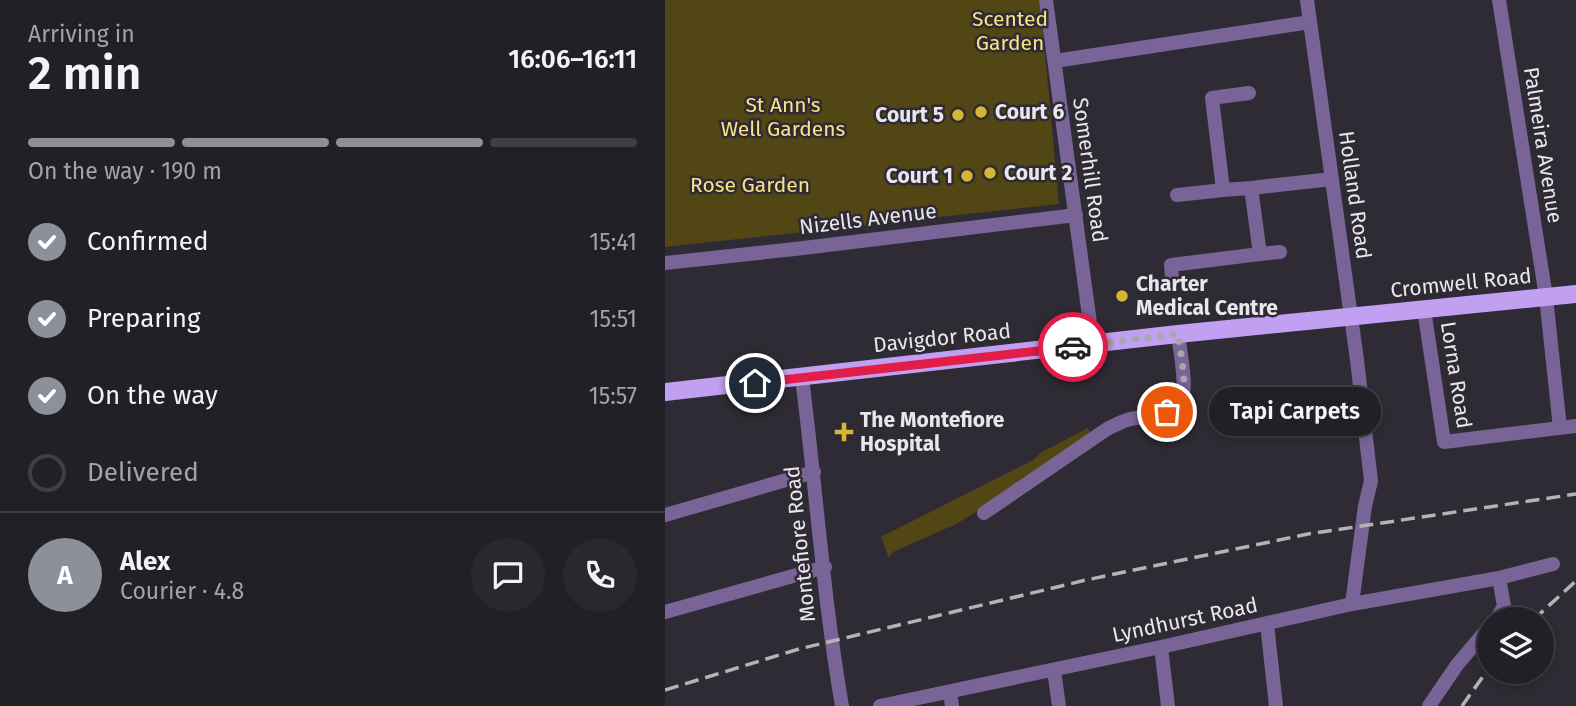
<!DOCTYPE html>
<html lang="en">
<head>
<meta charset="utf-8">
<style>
	:root { --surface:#222027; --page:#2a282f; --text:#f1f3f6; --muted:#a2a3a7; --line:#3f3e44; --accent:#8c9099 }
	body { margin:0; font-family:"Fira Sans",sans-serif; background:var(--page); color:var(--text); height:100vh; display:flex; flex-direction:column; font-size:26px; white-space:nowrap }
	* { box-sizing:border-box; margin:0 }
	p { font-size:23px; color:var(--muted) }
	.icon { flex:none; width:38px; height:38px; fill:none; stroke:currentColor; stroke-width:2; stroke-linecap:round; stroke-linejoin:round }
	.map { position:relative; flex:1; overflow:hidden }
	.panel { display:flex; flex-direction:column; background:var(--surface); width:665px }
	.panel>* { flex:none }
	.controls { position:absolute; left:812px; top:607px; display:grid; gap:14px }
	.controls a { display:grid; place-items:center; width:77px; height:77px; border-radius:50%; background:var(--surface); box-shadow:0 4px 10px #0003,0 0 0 2px var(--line); font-size:35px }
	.pin { position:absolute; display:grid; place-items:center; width:60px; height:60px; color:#fff; margin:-30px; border:4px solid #fff; border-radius:50%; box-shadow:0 2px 7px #0007 }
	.courier { position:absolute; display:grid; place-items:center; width:70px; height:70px; margin:-35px; border:5px solid #e11d48; border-radius:50%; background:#fff; color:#222; box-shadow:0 2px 9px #0007 }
	.bubble { position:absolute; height:49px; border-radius:24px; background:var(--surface); box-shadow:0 4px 10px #0003,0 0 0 2px var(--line); font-size:23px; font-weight:600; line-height:49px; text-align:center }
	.overview em { font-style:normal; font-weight:600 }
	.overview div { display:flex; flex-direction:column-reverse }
	.overview { display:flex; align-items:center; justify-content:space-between; height:119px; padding:0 28px }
	h1 { font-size:46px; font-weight:600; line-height:52px }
	.bar { display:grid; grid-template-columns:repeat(4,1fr); gap:10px 7px; align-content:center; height:84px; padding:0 28px }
	.bar i { height:9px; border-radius:5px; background:var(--line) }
	.bar .selected { background:var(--accent) }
	.bar p { grid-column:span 4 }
	.line { display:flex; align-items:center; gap:18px; padding:0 28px; border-top:2px solid var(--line) }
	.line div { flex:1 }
	.round { display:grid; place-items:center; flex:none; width:74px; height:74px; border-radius:37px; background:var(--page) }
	ol { padding:0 28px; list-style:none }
	li { display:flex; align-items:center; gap:21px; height:77px }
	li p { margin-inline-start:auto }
	li .icon { padding:7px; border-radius:50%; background:var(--accent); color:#fff; stroke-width:4 }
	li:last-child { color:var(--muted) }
	li i { width:38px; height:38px; border:4px solid var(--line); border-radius:50% }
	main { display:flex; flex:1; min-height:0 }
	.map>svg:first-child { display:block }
	.green { fill:#524614 }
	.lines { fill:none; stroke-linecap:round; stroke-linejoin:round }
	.minor { stroke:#786496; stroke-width:14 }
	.major { stroke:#c19ff1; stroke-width:18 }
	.rail { stroke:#b4b2b9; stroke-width:3.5; stroke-dasharray:14 7; stroke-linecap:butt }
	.done { stroke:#a8a5ac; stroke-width:7; stroke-dasharray:0 12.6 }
	.route { stroke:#e11d48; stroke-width:9 }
	.poi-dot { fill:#d5b535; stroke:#2e2b34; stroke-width:2.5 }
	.labels { text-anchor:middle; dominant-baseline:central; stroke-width:5; stroke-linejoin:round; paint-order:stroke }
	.park-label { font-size:21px; fill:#fbe285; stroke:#2e2b34 }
	.poi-label { font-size:21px; font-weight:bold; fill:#e9e7ed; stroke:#2e2b34; text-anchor:start }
	.street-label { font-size:21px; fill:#e9e7ed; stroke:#2e2b34 }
</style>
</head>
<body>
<main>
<section class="panel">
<div class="overview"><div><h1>2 min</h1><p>Arriving in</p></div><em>16:06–16:11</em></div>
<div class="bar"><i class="selected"></i><i class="selected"></i><i class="selected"></i><i></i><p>On the way · 190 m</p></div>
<ol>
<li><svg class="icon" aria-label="check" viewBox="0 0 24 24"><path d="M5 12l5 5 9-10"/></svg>Confirmed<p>15:41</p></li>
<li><svg class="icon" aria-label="check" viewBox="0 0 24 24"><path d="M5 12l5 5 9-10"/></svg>Preparing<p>15:51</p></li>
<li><svg class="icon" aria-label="check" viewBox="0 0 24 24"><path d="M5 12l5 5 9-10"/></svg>On the way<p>15:57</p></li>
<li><i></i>Delivered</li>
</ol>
<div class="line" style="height:126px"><b class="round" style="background:var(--accent);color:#fff">A</b><div><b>Alex</b><p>Courier · 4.8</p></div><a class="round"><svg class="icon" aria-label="chat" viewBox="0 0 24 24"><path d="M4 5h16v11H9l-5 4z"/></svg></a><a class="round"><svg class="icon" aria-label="phone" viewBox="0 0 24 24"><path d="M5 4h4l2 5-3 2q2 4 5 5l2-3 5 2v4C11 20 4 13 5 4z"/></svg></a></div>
</section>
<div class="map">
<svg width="911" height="706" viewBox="0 0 911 706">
	<rect width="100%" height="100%" fill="#2e2b34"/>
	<path class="green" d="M0 0H375L394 204 0 247Z
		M423 428 426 434 341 494 291 524 228 552 224 558 216 537 368 460 377 452Z"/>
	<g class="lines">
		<path class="minor" d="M381 0 428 345
			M642 0 692 360 706 481 700 506 687 604
			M834 0 881 297 895 428
			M390 61 645 22
			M586 188 667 179
			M512 195 558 190
			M595 254 615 252
			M0 263 130 249 411 215
			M507 278 506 265 595 254 586 188 558 190 547 98 584 93
			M759 309 779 442 911 426
			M137 378C151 487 158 597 177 706
			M319 513 442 429C449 426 455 422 462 420 477 415 511 419 517 400 522 384 515 351 513 334
			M0 515 149 472
			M0 612 160 567
			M831 620 839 606 834 578
			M602 624 611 706
			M496 647 503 706
			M389 670 394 706
			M285 692 287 706
			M215 706 496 647 687 604 834 578 888 564
			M764 706 792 665 824 627"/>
		<path class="major" d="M0 392 513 334 911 294"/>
		<path class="rail" d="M868 620 911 581
			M0 690 134 649 421 580 643 534 911 494
			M797 706 824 668"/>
	</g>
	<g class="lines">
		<path class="done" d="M408 347 513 334C515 350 523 388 516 402 513 407 507 410 502 412"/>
		<path class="route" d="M90 383 408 347"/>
	</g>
	<g class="poi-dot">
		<circle cx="316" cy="112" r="7"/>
		<circle cx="293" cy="115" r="7"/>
		<circle cx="325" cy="173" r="7"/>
		<circle cx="302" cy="176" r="7"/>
		<circle cx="457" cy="296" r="7"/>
		<path d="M175.5 421.5h7v7h7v7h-7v7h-7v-7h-7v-7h7z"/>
	</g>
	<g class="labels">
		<g class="park-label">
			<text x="345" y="19">Scented<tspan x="345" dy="24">Garden</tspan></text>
			<text x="118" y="105">St Ann's<tspan x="118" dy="24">Well Gardens</tspan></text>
			<text x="85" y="185">Rose Garden</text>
		</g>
		<g class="poi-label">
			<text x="330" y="112">Court 6</text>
			<text x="279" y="115" text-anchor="end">Court 5</text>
			<text x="339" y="173">Court 2</text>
			<text x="288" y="176" text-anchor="end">Court 1</text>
			<text x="471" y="284">Charter<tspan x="471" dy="24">Medical Centre</tspan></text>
			<text x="195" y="420">The Montefiore<tspan x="195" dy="24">Hospital</tspan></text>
		</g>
		<g class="street-label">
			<text transform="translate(878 145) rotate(81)">Palmeira Avenue</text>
			<text transform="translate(425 170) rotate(82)">Somerhill Road</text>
			<text transform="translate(690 195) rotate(82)">Holland Road</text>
			<text transform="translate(203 219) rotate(-7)">Nizells Avenue</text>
			<text transform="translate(796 283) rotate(-6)">Cromwell Road</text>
			<text transform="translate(277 338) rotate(-6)">Davigdor Road</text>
			<text transform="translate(791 375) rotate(81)">Lorna Road</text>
			<text transform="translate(135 544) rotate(-96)">Montefiore Road</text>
			<text transform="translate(520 620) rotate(-12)">Lyndhurst Road</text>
		</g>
	</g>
</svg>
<div class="controls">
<a><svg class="icon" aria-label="layers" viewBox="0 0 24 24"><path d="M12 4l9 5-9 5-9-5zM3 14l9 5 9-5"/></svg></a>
</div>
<div class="pin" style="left:502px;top:412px;background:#ea580c"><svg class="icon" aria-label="bag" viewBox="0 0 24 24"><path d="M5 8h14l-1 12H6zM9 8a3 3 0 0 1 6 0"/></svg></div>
<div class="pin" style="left:90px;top:383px;background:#1f2937"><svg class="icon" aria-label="home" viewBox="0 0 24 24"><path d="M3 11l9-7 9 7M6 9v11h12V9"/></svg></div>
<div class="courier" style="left:408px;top:347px"><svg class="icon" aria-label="car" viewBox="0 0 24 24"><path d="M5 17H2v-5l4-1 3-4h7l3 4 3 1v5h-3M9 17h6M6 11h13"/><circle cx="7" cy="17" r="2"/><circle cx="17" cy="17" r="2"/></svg></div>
<div class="bubble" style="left:544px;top:387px;width:172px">Tapi Carpets</div>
</div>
</main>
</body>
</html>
